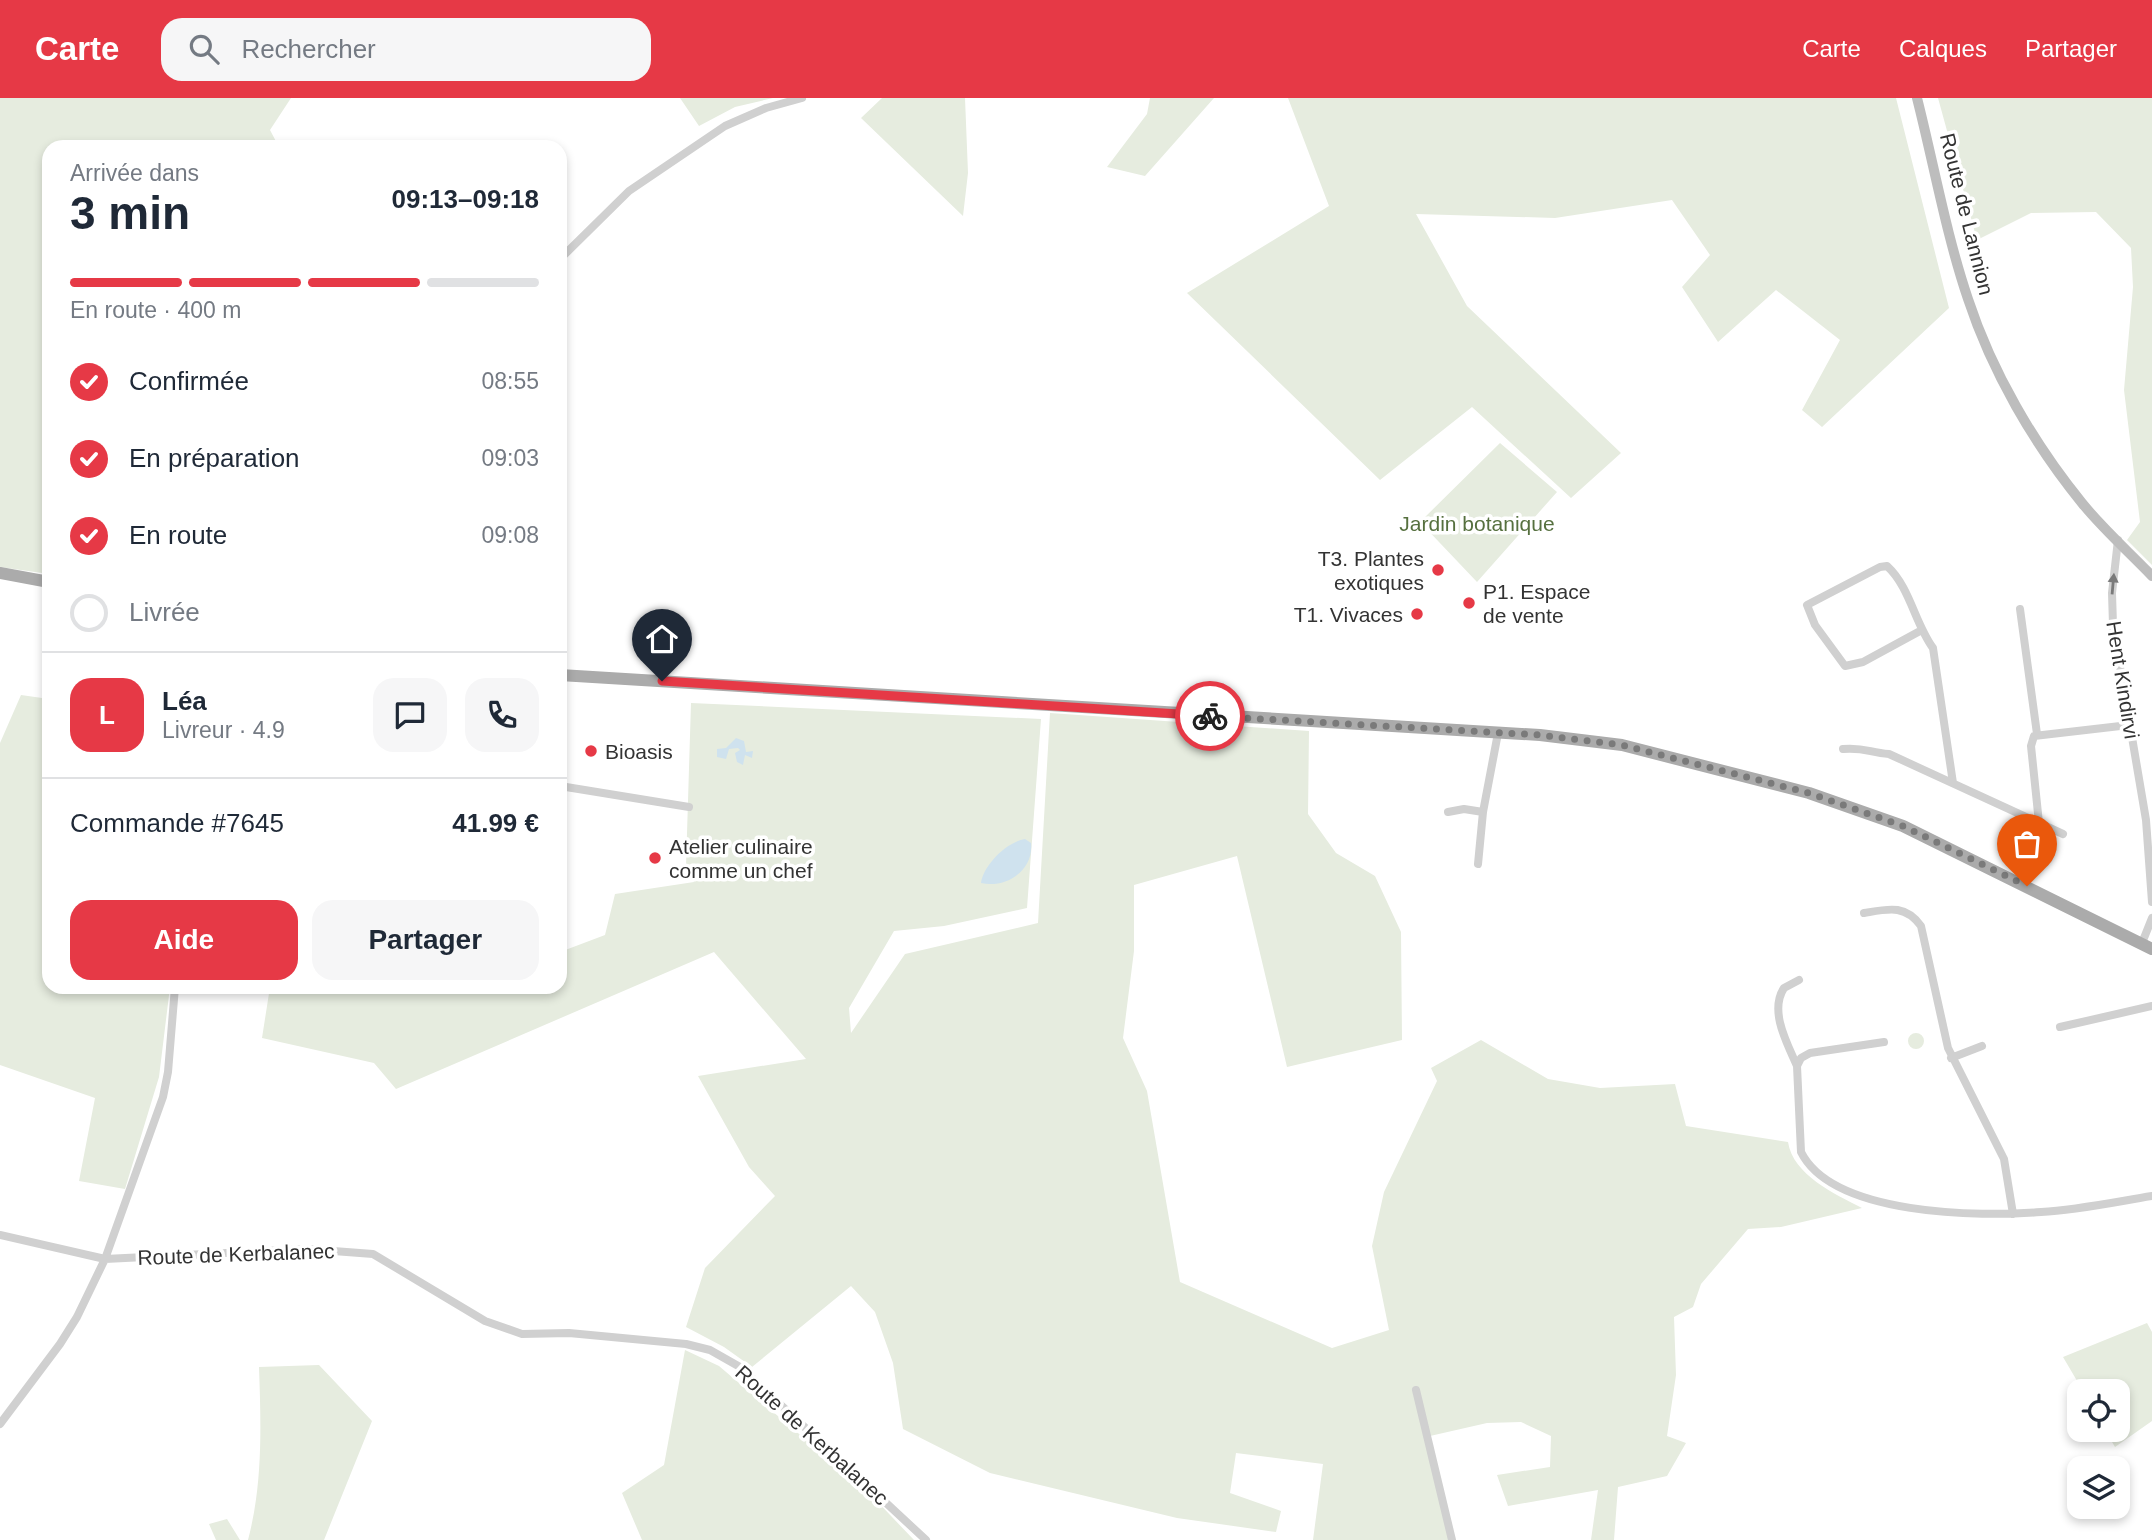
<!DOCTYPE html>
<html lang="fr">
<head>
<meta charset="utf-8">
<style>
	:root { --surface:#fff; --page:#f6f6f7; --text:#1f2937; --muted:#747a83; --line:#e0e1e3; --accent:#e63946 }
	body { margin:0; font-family:Arial,sans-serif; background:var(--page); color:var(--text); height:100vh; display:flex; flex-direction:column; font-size:26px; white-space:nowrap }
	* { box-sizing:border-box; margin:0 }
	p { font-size:23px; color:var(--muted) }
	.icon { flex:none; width:38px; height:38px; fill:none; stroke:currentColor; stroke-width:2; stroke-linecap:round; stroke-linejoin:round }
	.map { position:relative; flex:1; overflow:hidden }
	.side { position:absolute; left:42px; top:42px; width:525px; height:854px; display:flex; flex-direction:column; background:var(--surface); border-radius:21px; box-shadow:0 4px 10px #0003 }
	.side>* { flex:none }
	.buttons { position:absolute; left:2067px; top:1281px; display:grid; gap:14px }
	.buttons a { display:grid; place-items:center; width:63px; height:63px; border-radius:14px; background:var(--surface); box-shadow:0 4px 10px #0003; font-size:35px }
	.pin { position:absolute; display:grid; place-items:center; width:60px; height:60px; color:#fff; margin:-72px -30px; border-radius:50% 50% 50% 0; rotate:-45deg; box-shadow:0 0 7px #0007 }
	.pin .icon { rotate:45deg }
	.courier { position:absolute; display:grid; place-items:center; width:70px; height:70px; margin:-35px; border:5px solid #e63946; border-radius:50%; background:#fff; color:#222; box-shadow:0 2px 9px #0007 }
	.overview em { font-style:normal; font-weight:700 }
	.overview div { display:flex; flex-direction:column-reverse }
	.overview { display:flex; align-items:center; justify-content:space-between; height:119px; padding:0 28px }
	h1 { font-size:46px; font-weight:700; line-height:52px }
	.bar { display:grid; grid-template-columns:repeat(4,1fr); gap:10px 7px; align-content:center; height:84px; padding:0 28px }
	.bar i { height:9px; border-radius:5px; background:var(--line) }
	.bar .selected { background:var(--accent) }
	.bar p { grid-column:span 4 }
	.line { display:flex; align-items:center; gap:18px; padding:0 28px; border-top:2px solid var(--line) }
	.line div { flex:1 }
	.round { display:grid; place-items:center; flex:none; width:74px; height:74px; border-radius:21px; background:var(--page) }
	ol { padding:0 28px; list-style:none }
	li { display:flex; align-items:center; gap:21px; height:77px }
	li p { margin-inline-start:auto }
	li .icon { padding:7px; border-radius:50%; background:var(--accent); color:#fff; stroke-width:4 }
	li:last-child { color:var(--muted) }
	li i { width:38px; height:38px; border:4px solid var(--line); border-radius:50% }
	.primary-button { display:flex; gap:14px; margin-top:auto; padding:14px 28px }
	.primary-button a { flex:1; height:80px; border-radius:21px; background:var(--accent); color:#fff; font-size:28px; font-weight:700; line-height:80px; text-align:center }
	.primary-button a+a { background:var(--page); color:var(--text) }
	header { display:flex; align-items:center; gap:42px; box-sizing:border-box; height:98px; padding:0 35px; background:var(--accent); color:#fff }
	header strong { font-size:33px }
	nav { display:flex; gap:38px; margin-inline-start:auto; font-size:24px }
	.search { width:490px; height:63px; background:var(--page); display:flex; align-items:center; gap:18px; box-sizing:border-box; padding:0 24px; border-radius:21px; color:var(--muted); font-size:26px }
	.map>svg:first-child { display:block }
	.green { fill:#e6ecdf }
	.water { fill:#cfe2ee }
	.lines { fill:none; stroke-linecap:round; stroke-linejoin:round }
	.street { stroke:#d0d0d0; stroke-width:8 }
	.secondary { stroke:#bdbdbd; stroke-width:10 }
	.primary { stroke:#ababab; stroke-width:12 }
	.oneway { fill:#7a7a7a }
	.done { stroke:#7a7a7a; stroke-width:7; stroke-dasharray:0 12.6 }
	.route { stroke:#e63946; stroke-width:9 }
	.poi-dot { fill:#e63946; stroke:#fff; stroke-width:2.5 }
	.labels { text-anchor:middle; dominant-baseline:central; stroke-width:7; stroke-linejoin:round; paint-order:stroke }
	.street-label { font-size:21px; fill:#333; stroke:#fff }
	.park-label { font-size:21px; fill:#56703f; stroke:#fff }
	.poi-label { font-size:21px; fill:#333; stroke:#fff; text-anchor:start }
</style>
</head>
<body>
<header>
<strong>Carte</strong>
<div class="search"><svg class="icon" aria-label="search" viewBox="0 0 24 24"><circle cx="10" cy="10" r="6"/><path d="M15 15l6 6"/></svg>Rechercher</div>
<nav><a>Carte</a><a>Calques</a><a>Partager</a></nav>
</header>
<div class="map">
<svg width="2152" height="1442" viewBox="0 0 2152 1442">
	<rect width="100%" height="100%" fill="#fff"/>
	<path class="green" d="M0 0H291L270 32 279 49H49V476L0 469Z
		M680 0H773L735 9 699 28Z
		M882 0H965L968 75 963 118 861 20Z
		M1150 0H1214L1145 78 1107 69 1147 16Z
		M1288 0H1896L1949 210 1822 329 1802 312 1840 242 1776 192 1718 244 1682 189 1710 157 1672 102 1555 120 1416 116 1467 208 1621 355 1571 400 1472 309 1380 382 1187 195 1329 108Z
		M1938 0H2152V467L2127 442 2140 424 2124 292 2133 189 2131 150 2096 114 2031 115 1977 142Z
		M1500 345 1557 394 1477 484 1420 424Z
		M21 597 49 601V889H170L159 979 125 1091 79 1083 95 1000 0 967V645Z
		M691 605 1041 621 1027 810 944 828 894 833 849 910 851 935 905 856 1038 825 1050 615 1309 633 1308 716 1336 755 1375 778 1401 834 1402 942 1287 969 1237 758 1134 787V853L1123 940 1147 993 1180 1184 1332 1250 1389 1232 1372 1148 1384 1094 1437 983 1431 970 1481 942 1548 981 1600 990 1675 986 1686 1028 1788 1044C1793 1077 1835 1096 1862 1110L1781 1129 1748 1131 1701 1186 1693 1209 1674 1219 1676 1277 1667 1338 1686 1345 1667 1378 1618 1389 1614 1442H1591L1598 1392 1508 1408 1497 1377 1550 1369 1551 1338 1521 1324 1487 1325 1430 1338 1454 1442H1313L1323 1366 1236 1355 1230 1395 1281 1413 1276 1434 1177 1420 990 1375 903 1331 893 1265 875 1214 851 1188 752 1269 724 1249 686 1229 705 1170 775 1098 749 1069 698 978 806 961 714 854 396 991 374 965 262 940 270 889H560V854L605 837 615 796 694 784 686 768Z
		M1908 943a8 8 0 1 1 16 0a8 8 0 1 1-16 0Z
		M2147 1225 2152 1234V1323L2115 1349 2105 1332H2118V1293H2083L2063 1259Z
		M685 1252 719 1268 871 1397 914 1442H642L622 1395 664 1367Z
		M319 1267 372 1323 324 1442H248C263 1385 261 1327 259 1269Z
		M227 1421 240 1442H216L209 1426Z"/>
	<path class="water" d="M736 640 744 643 746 654 753 653 752 660 745 657 743 667 737 664 735 655 740 652 738 650 729 651 726 661 717 659V651L726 650Z
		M1025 741 1031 745C1034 772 1006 791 981 785 983 768 1006 744 1025 741Z"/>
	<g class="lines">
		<path class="street" d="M560 161 629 93 725 28 766 10 802 0
			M2118 442 2112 495 2113 527 2146 722 2152 804
			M2020 511 2037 636
			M1920 533 1863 564 1845 568 1815 527 1807 507 1880 469 1887 468C1910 489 1915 526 1933 550L1953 685
			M1843 651C1865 649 1870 655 1889 656L2063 736
			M560 688 689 709
			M1448 714 1464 711 1483 714
			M2039 725 2031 648 2034 638 2129 627
			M1478 766 1483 714 1498 635
			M1864 815C1888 811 1905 806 1921 828L1948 950 2004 1061 2013 1116
			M2142 845 2152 820
			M2060 929 2152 908
			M1884 944 1810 955 1801 960 1797 968 1801 1054C1833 1118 1980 1119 2041 1114 2078 1112 2115 1104 2152 1098
			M1951 960 1982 948
			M1797 968C1787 945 1769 913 1784 890L1799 882
			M0 1137 105 1161 307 1151 373 1156 485 1223 522 1236 569 1235 686 1246 710 1252 740 1269 926 1442
			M1416 1292 1452 1442
			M0 1326 60 1246 77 1219 105 1161 163 999 168 974 175 889"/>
		<path class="secondary" d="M1917 0C1934 67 1946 136 1968 201 1992 274 2034 346 2082 405 2103 431 2129 454 2152 478"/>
		<path class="primary" d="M0 475 49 484
			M560 577 1540 637 1622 647 1809 695 1903 728 2152 851"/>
	</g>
	<defs><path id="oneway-solid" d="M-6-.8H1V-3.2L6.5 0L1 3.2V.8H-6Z" transform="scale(1.75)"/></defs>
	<use class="oneway" href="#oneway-solid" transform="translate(2113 486) rotate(-85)"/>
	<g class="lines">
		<path class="done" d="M1210 618 1540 637 1622 647 1809 695 1903 728 2027 788"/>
		<path class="route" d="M662 583 1210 618"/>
	</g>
	<g class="poi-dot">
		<circle cx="1438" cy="472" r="7"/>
		<circle cx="1469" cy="505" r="7"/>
		<circle cx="1417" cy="516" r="7"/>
		<circle cx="591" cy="653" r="7"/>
		<circle cx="655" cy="760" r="7"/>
	</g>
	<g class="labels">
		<g class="street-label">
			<text transform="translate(1967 116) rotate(76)">Route de Lannion</text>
			<text transform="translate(2123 582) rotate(81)">Hent Kindirvi</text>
			<text transform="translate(236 1156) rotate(-2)">Route de Kerbalanec</text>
			<text transform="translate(812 1337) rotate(42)">Route de Kerbalanec</text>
		</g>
		<g class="park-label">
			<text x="1477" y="425">Jardin botanique</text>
		</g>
		<g class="poi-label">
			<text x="1424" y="460" text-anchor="end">T3. Plantes<tspan x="1424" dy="24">exotiques</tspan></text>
			<text x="1483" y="493">P1. Espace<tspan x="1483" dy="24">de vente</tspan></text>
			<text x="1403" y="516" text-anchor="end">T1. Vivaces</text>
			<text x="605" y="653">Bioasis</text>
			<text x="669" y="748">Atelier culinaire<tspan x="669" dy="24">comme un chef</tspan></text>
		</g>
	</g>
</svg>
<div class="buttons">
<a><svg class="icon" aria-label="locate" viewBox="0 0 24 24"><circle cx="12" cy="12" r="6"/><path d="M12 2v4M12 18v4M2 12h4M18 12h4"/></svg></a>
<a><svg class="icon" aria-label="layers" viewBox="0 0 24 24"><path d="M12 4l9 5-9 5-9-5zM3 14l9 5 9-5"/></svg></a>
</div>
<div class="pin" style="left:2027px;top:788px;background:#ea580c"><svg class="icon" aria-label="bag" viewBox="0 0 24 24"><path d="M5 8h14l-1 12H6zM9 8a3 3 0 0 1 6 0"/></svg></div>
<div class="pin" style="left:662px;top:583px;background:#1f2937"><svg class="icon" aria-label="home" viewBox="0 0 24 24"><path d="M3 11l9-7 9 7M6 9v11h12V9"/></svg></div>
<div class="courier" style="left:1210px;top:618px"><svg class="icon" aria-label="bike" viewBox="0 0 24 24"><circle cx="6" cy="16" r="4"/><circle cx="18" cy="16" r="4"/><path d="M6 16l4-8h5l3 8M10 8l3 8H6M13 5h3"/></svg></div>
<section class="side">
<div class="overview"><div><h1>3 min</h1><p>Arrivée dans</p></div><em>09:13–09:18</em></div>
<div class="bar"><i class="selected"></i><i class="selected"></i><i class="selected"></i><i></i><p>En route · 400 m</p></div>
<ol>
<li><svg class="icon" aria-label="check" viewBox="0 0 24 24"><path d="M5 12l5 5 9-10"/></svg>Confirmée<p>08:55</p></li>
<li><svg class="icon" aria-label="check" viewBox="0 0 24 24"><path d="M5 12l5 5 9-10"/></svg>En préparation<p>09:03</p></li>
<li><svg class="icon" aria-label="check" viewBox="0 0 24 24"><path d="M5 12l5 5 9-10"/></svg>En route<p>09:08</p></li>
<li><i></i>Livrée</li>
</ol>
<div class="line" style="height:126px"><b class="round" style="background:var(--accent);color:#fff">L</b><div><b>Léa</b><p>Livreur · 4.9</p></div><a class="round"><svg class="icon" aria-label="chat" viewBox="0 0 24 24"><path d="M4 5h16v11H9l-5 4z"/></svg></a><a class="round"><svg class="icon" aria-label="phone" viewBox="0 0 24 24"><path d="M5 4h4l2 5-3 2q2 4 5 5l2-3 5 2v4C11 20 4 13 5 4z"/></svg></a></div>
<div class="line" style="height:91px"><div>Commande #7645</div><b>41.99 €</b></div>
<div class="primary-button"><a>Aide</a><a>Partager</a></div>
</section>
</div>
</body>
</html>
